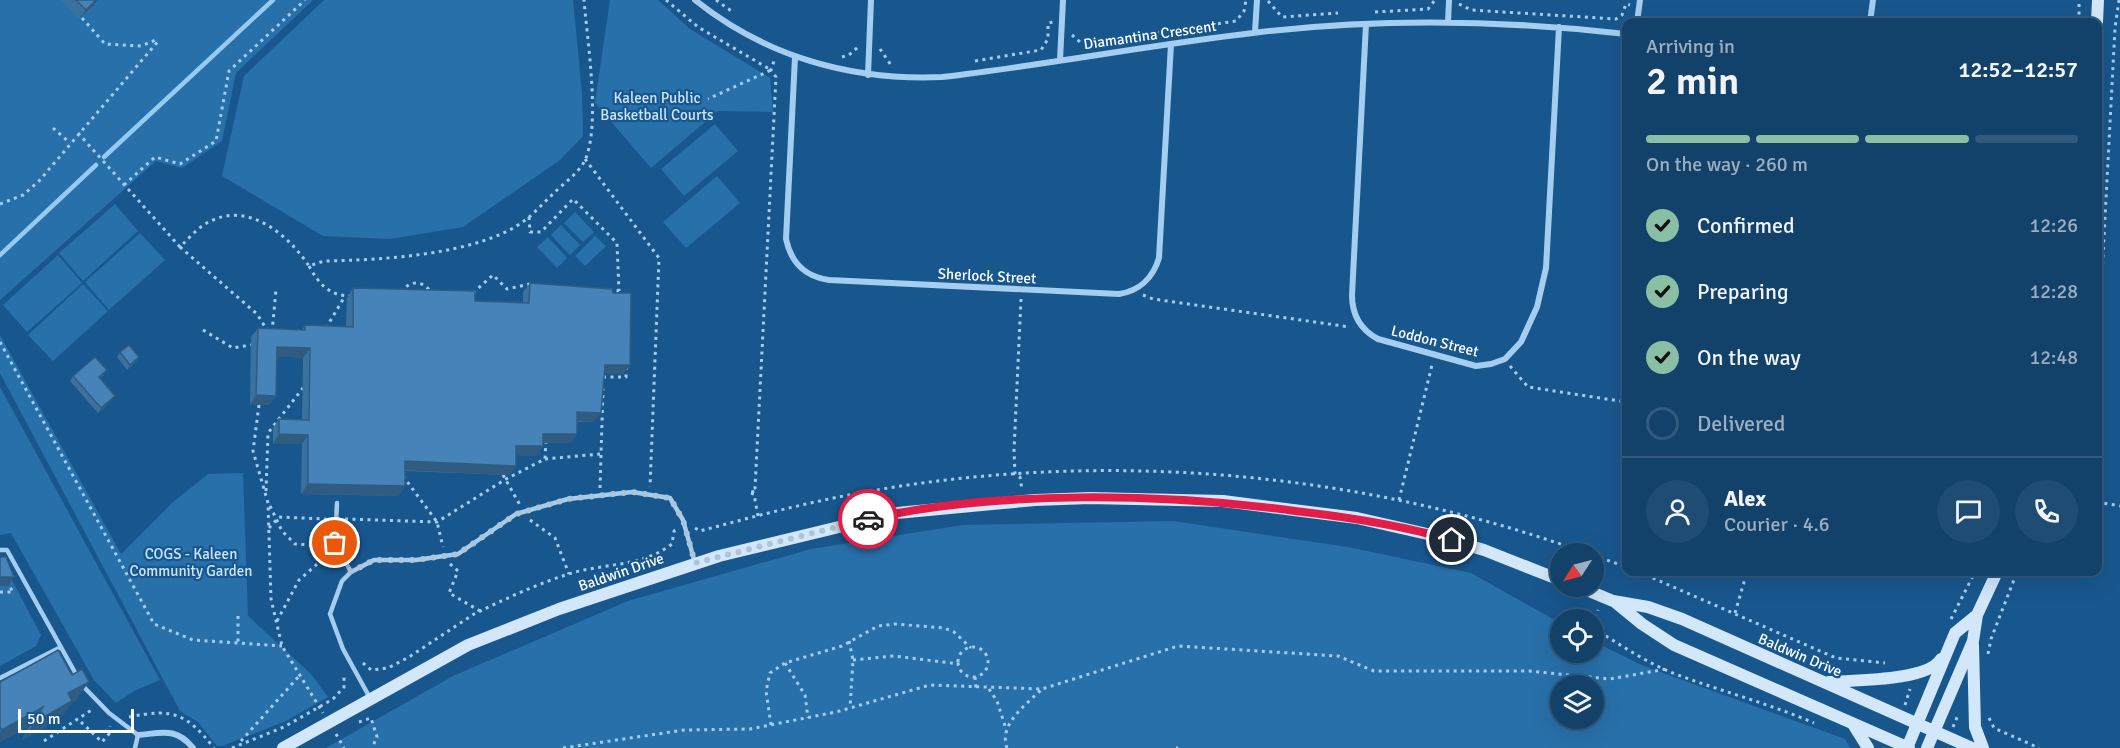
<!DOCTYPE html>
<html lang="en">
<head>
<meta charset="utf-8">
<style>
	:root { --surface:#12416a; --page:#1f4c72; --text:#f1f3f6; --muted:#9cafc1; --line:#315a7e; --accent:#8abfa5 }
	body { margin:0; font-family:Signika,sans-serif; background:var(--page); color:var(--text); height:100vh; display:flex; flex-direction:column; font-size:22px; white-space:nowrap }
	* { box-sizing:border-box; margin:0 }
	p { font-size:20px; color:var(--muted) }
	.icon { flex:none; width:33px; height:33px; fill:none; stroke:currentColor; stroke-width:2; stroke-linecap:round; stroke-linejoin:round }
	.map { position:relative; flex:1; overflow:hidden }
	.panel { position:absolute; left:1622px; top:18px; width:480px; height:558px; display:flex; flex-direction:column; background:var(--surface); border-radius:12px; box-shadow:0 6px 24px #0002,0 0 0 2px var(--line) }
	.panel>* { flex:none }
	.needle { width:39px; rotate:234deg }
	.fabs { position:absolute; left:1550px; top:543px; display:grid; gap:12px }
	.fabs a { display:grid; place-items:center; width:54px; height:54px; border-radius:50%; background:var(--surface); box-shadow:0 6px 24px #0002,0 0 0 2px var(--line); font-size:30px }
	.scale { position:absolute; left:18px; bottom:15px; width:116px; box-sizing:border-box; padding-left:6px; border:3px solid #fff; border-top:0; font-size:16px; line-height:21px; white-space:nowrap; color:#fff; -webkit-text-stroke:4px #18578e; paint-order:stroke }
	.pin { position:absolute; display:grid; place-items:center; width:51px; height:51px; color:#fff; margin:-26px; border:3px solid #fff; border-radius:50%; box-shadow:0 2px 6px #0007 }
	.courier { position:absolute; display:grid; place-items:center; width:60px; height:60px; margin:-30px; border:4px solid #e11d48; border-radius:50%; background:#fff; color:#222; box-shadow:0 2px 8px #0007 }
	.overview em { font-style:normal; font-weight:600 }
	.overview div { display:flex; flex-direction:column-reverse }
	.overview { display:flex; align-items:center; justify-content:space-between; height:102px; padding:0 24px }
	h1 { font-size:39px; font-weight:600; line-height:45px }
	.bar { display:grid; grid-template-columns:repeat(4,1fr); gap:9px 6px; align-content:center; height:72px; padding:0 24px }
	.bar i { height:8px; border-radius:4px; background:var(--line) }
	.bar .selected { background:var(--accent) }
	.bar p { grid-column:span 4 }
	.line { display:flex; align-items:center; gap:15px; padding:0 24px; border-top:2px solid var(--line) }
	.line div { flex:1 }
	.round { display:grid; place-items:center; flex:none; width:63px; height:63px; border-radius:32px; background:var(--page) }
	ol { padding:0 24px; list-style:none }
	li { display:flex; align-items:center; gap:18px; height:66px }
	li p { margin-inline-start:auto }
	li .icon { padding:6px; border-radius:50%; background:var(--accent); color:#111; stroke-width:4 }
	li:last-child { color:var(--muted) }
	li i { width:33px; height:33px; border:3px solid var(--line); border-radius:50% }
	.map>svg:first-child { display:block }
	.green { fill:#2870aa; fill-rule:evenodd }
	.lines { fill:none; stroke-linecap:round; stroke-linejoin:round }
	.stream { stroke:#97caf1; stroke-width:4.5 }
	.path { stroke:#a4cdef; stroke-width:3; stroke-dasharray:3 4.5; stroke-linecap:butt }
	.lane { stroke:#a4cdef; stroke-width:4.5 }
	.street { stroke:#a4cdef; stroke-width:6 }
	.secondary { stroke:#d2e7fa; stroke-width:12 }
	.wall { fill:#3b719e }
	.shaded-wall { fill:#305c81 }
	.building { fill:#4583b8; stroke:#305c81; stroke-width:1.5 }
	.done { stroke:#aec4d7; stroke-width:6; stroke-dasharray:0 10.8 }
	.route { stroke:#e11d48; stroke-width:8 }
	.labels { text-anchor:middle; dominant-baseline:central; stroke-width:4.5; stroke-linejoin:round; paint-order:stroke }
	.street-label { font-size:15px; fill:#fff; stroke:#18578e }
	.park-label { font-size:15px; fill:#cbe5fb; stroke:#18578e }
</style>
</head>
<body>
<div class="map">
<svg width="2120" height="748" viewBox="0 0 2120 748">
	<rect width="100%" height="100%" fill="#18578e"/>
	<path class="green" d="M0 0H313L236 73 222 141 182 168 156 161 0 300Z
		M324 0H573L582 93 583 136 560 160 463 227 390 239 323 236 222 176 244 76Z
		M610 0H658L690 29 770 78 773 112 718 111 651 168 595 103Z
		M715 124 738 151 684 196 661 169Z
		M717 176 740 203 686 248 663 222Z
		M115 204 138 231 83 281 59 253Z
		M575 212 594 232 583 242 564 223Z
		M561 225 580 245 570 255 551 235Z
		M140 233 165 260 109 310 85 282Z
		M595 236 606 246 585 266 575 256Z
		M548 237 567 258 557 268 537 247Z
		M58 255 82 283 27 332 3 305Z
		M83 284 108 311 53 361 28 335Z
		M0 335 121 554 172 503 208 474 243 473 248 616 311 674 328 697 286 721 222 746H217L198 722 180 711 0 373Z
		M0 387 160 680 134 691 116 703 94 680 11 533 0 535Z
		M1173 521 1348 547 1471 573 1560 623V652H1593V641L1641 665 1845 739 1850 748H326L453 676 628 601 811 549 963 525ZM1560 686H1593V718H1560Z
		M0 564 5 567 41 635 36 646 0 666Z"/>
	<g class="lines">
		<path class="stream" d="M104 157 273 0
			M0 255 96 165"/>
		<path class="path" d="M666 0 698 27 771 70 708 99
			M716 0 734 13
			M1268 1 1282 17 1338 13
			M1459 4 1471 10 1616 19 1622 15 1626 4 1630 5
			M1375 12 1428 9 1435 0
			M82 18 105 44 141 46 158 39
			M2079 22V0
			M1072 35 1080 42 1087 43 1236 21 1244 11 1246 0
			M880 49 891 65
			M842 57 849 55 858 47
			M975 61 1041 50 1048 39V23L1053 22
			M53 128 70 143
			M78 133 180 247C190 237 200 225 213 220 251 203 289 236 309 266L324 261C381 260 478 255 524 221 535 213 544 202 554 193 564 183 579 173 585 160 601 125 587 39 584 0
			M585 159 659 258 650 487
			M124 185 155 157 180 164 216 141 229 71 305 0
			M0 204 23 195 39 181 160 39
			M529 217 530 232H541L573 199 617 243 619 291
			M180 247 257 314 267 330
			M309 266C319 284 329 296 351 296
			M609 290 619 291
			M401 292C410 280 422 280 431 292
			M473 293 493 275 507 289 530 284
			M1143 295 1153 299 1350 327
			M1021 299 1014 450 1015 474 1020 477 1022 490
			M2097 317 2102 275 2115 28 2119 0
			M326 328 345 296
			M203 330 233 348 251 345
			M272 332 276 290
			M0 342 154 624 193 640 282 646
			M1510 366 1528 387 1626 402
			M603 377H626V368
			M259 405 253 451 268 503 271 599 282 646 323 713
			M545 459 600 454
			M503 475 520 505
			M403 476 437 522 443 547
			M600 488 603 389
			M266 491 268 433 303 388
			M1399 500 1432 365
			M2097 502 2120 506
			M270 506 282 531 295 544 326 546
			M758 516 754 494 749 493 757 490 755 488 776 77 771 70 775 58
			M345 519 437 522 506 479 545 459 546 440
			M530 520 555 538 569 574
			M269 528 279 517 326 519
			M695 528 700 531C752 517 805 503 859 493 1100 449 1358 470 1589 554
			M1593 555 1626 567
			M450 564 458 571 449 593 480 611
			M1639 572 1836 658 1885 663
			M0 592H13L7 582
			M1735 613 1747 572
			M238 616V645
			M1951 619 1975 572
			M277 621 299 580 331 552
			M1593 625 1598 610
			M1593 628C1621 645 1648 664 1678 675 1724 692 1770 704 1814 723
			M849 641 853 660 850 708
			M958 662a15 15 0 1 1 30 0a15 15 0 1 1-30 0Z
			M1988 654 1991 639 2017 572
			M853 660 894 656 959 664
			M363 663 371 670 388 668 409 657 474 614C505 599 539 583 572 573 606 563 642 567 672 544L674 531 677 530
			M785 663 805 695 808 718
			M975 677 976 688
			M989 689 997 701 1006 729
			M1905 705 1910 689
			M129 717C173 708 186 713 214 748
			M1989 718 1994 728 2039 748
			M81 722 102 742 109 734 105 730
			M359 722 371 718 377 737 372 748
			M771 725 766 691 770 673 785 663 842 646 878 626 895 624 944 628 954 632 971 648
			M1953 727 1958 715
			M109 734 110 726
			M336 734 344 748
			M44 741 93 709
			M241 741 300 675
			M232 748 284 727 333 699 344 687V674
			M563 748 684 730 750 729 836 712 930 685 1042 689 1178 646 1338 656 1374 671H1529L1610 679 1666 669
			M1007 748C998 724 1027 704 1042 689
			M1176 748H1178"/>
		<path class="lane" d="M337 503 335 543 351 572
			M0 550H7L77 676
			M0 678 61 647
			M81 684 109 713 138 735 135 748
			M370 698 343 649 330 614 342 581 351 572 374 560H416L458 554 516 514 568 499 632 492 670 498 683 520 695 563"/>
		<path class="street" d="M695 0C766 57 852 81 942 77 1046 65 1149 45 1253 33 1377 18 1503 20 1626 34
			M1637 22 1640 0
			M1870 22 1873 0
			M1448 23 1449 0
			M1366 24 1352 295C1352 315 1361 330 1378 339L1476 366 1491 364 1505 359 1521 342 1537 307 1546 268 1559 27
			M1255 32 1257 0
			M795 57 786 239C791 263 806 277 829 280L1119 294C1139 291 1153 278 1159 258L1171 44
			M1060 60 1063 0
			M868 75 871 0
			M138 735C162 733 176 727 193 748"/>
		<path class="secondary" d="M2097 22 2098 0
			M1577 586 1613 601 1648 607 1682 619 1972 748
			M1614 601 1642 624 1674 645 1909 748
			M1973 645 1975 727 1983 748
			M1829 682C1855 680 1928 681 1941 659
			M1853 724 1868 748
			M283 748 468 645 559 609 719 556 897 513 1035 500 1090 498 1223 501 1357 518 1436 536 1484 550 1560 580
			M1907 748 1955 633 1977 615
			M1927 748 1973 641 1977 615 1997 572"/>
	</g>
	<path class="wall" d="M61 0H99L79 19Z
		M530 283 630 365 623 374H604L594 422H577L571 443H543V446L536 456 516 455 509 475 405 471V486L398 496 301 494 302 444H273V428L279 419 302 420 303 358 277 356 276 396 269 405H250L251 337 258 328 302 330 305 325 346 327 347 298 353 288 475 301 523 302V292Z
		M120 352 139 357 136 362 127 370 117 357Z
		M104 375 99 378 111 401 98 413 70 381 73 376Z
		M0 682 76 700 72 702 60 719 22 740 30 725 0 742Z"/>
	<path class="shaded-wall" d="M96 0H99L79 19 86 10Z
		M277 347 310 348 303 358 270 356Z
		M139 357 136 362 127 370 130 365Z
		M605 365H630L623 374H599Z
		M256 395 276 396 269 405H250Z
		M115 396 111 401 98 413 101 408Z
		M577 412 601 413 594 422 570 421Z
		M279 434 308 435 302 444H273Z
		M543 434H577L571 443H536Z
		M516 446H543L536 456 510 455Z
		M405 461 516 466 509 475 399 470Z
		M308 484 405 486 398 496 301 494Z
		M0 577H14L8 586H0Z
		M89 682 76 700 72 702 60 719 22 740 35 722 68 693Z
		M43 707 30 725 0 742V732L2 730Z"/>
	<path class="building" d="M76 0H96L86 10Z
		M530 283 612 289 613 293H631L630 365H605L601 413 577 412V434H543V446H516V466L405 461V486L308 484V435L279 434V419L309 420 310 348 277 347 276 396 256 395 258 328 305 330V325L353 327V288L475 291V301L529 303Z
		M129 345 139 357 130 365 120 352Z
		M95 357 107 370 99 377 115 396 101 408 73 376Z
		M0 557H6L14 577H0Z
		M58 650 72 675 82 669 89 682 68 693 72 701 35 722 43 707 2 730 0 727V682Z"/>
	<g class="lines">
		<path class="done" d="M335 543 351 572 374 560H416L458 554 516 514 568 499 632 492 670 498 683 520 695 563 868 519"/>
		<path class="route" d="M868 519C1000 490 1161 493 1295 511 1348 517 1401 525 1452 540"/>
	</g>
	<g class="labels">
		<g class="street-label">
			<text transform="translate(1150 35) rotate(-8)">Diamantina Crescent</text>
			<text transform="translate(987 276) rotate(3)">Sherlock Street</text>
			<text transform="translate(1435 341) rotate(14)">Loddon Street</text>
			<text transform="translate(621 572) rotate(-19)">Baldwin Drive</text>
			<text transform="translate(1800 655) rotate(23)">Baldwin Drive</text>
		</g>
		<g class="park-label">
			<text x="657" y="98">Kaleen Public<tspan x="657" dy="17">Basketball Courts</tspan></text>
			<text x="191" y="554">COGS - Kaleen<tspan x="191" dy="17">Community Garden</tspan></text>
		</g>
	</g>
</svg>
<div class="fabs">
<a><svg class="needle" viewBox="-14 -14 28 28"><path d="M0-13l5 13h-10z" fill="#e53935"/><path d="M0 13l5-13h-10z" fill="#9cafc1"/></svg></a>
<a><svg class="icon" aria-label="locate" viewBox="0 0 24 24"><circle cx="12" cy="12" r="6"/><path d="M12 2v4M12 18v4M2 12h4M18 12h4"/></svg></a>
<a><svg class="icon" aria-label="layers" viewBox="0 0 24 24"><path d="M12 4l9 5-9 5-9-5zM3 14l9 5 9-5"/></svg></a>
</div>
<div class="scale">50 m</div>
<div class="pin" style="left:335px;top:543px;background:#ea580c"><svg class="icon" aria-label="bag" viewBox="0 0 24 24"><path d="M5 8h14l-1 12H6zM9 8a3 3 0 0 1 6 0"/></svg></div>
<div class="pin" style="left:1452px;top:540px;background:#1f2937"><svg class="icon" aria-label="home" viewBox="0 0 24 24"><path d="M3 11l9-7 9 7M6 9v11h12V9"/></svg></div>
<div class="courier" style="left:868px;top:519px"><svg class="icon" aria-label="car" viewBox="0 0 24 24"><path d="M5 17H2v-5l4-1 3-4h7l3 4 3 1v5h-3M9 17h6M6 11h13"/><circle cx="7" cy="17" r="2"/><circle cx="17" cy="17" r="2"/></svg></div>
<section class="panel">
<div class="overview"><div><h1>2 min</h1><p>Arriving in</p></div><em>12:52–12:57</em></div>
<div class="bar"><i class="selected"></i><i class="selected"></i><i class="selected"></i><i></i><p>On the way · 260 m</p></div>
<ol>
<li><svg class="icon" aria-label="check" viewBox="0 0 24 24"><path d="M5 12l5 5 9-10"/></svg>Confirmed<p>12:26</p></li>
<li><svg class="icon" aria-label="check" viewBox="0 0 24 24"><path d="M5 12l5 5 9-10"/></svg>Preparing<p>12:28</p></li>
<li><svg class="icon" aria-label="check" viewBox="0 0 24 24"><path d="M5 12l5 5 9-10"/></svg>On the way<p>12:48</p></li>
<li><i></i>Delivered</li>
</ol>
<div class="line" style="height:108px"><a class="round"><svg class="icon" aria-label="person" viewBox="0 0 24 24"><circle cx="12" cy="8" r="4"/><path d="M4 21q1-7 8-7t8 7"/></svg></a><div><b>Alex</b><p>Courier · 4.6</p></div><a class="round"><svg class="icon" aria-label="chat" viewBox="0 0 24 24"><path d="M4 5h16v11H9l-5 4z"/></svg></a><a class="round"><svg class="icon" aria-label="phone" viewBox="0 0 24 24"><path d="M5 4h4l2 5-3 2q2 4 5 5l2-3 5 2v4C11 20 4 13 5 4z"/></svg></a></div>
</section>
</div>
</body>
</html>
